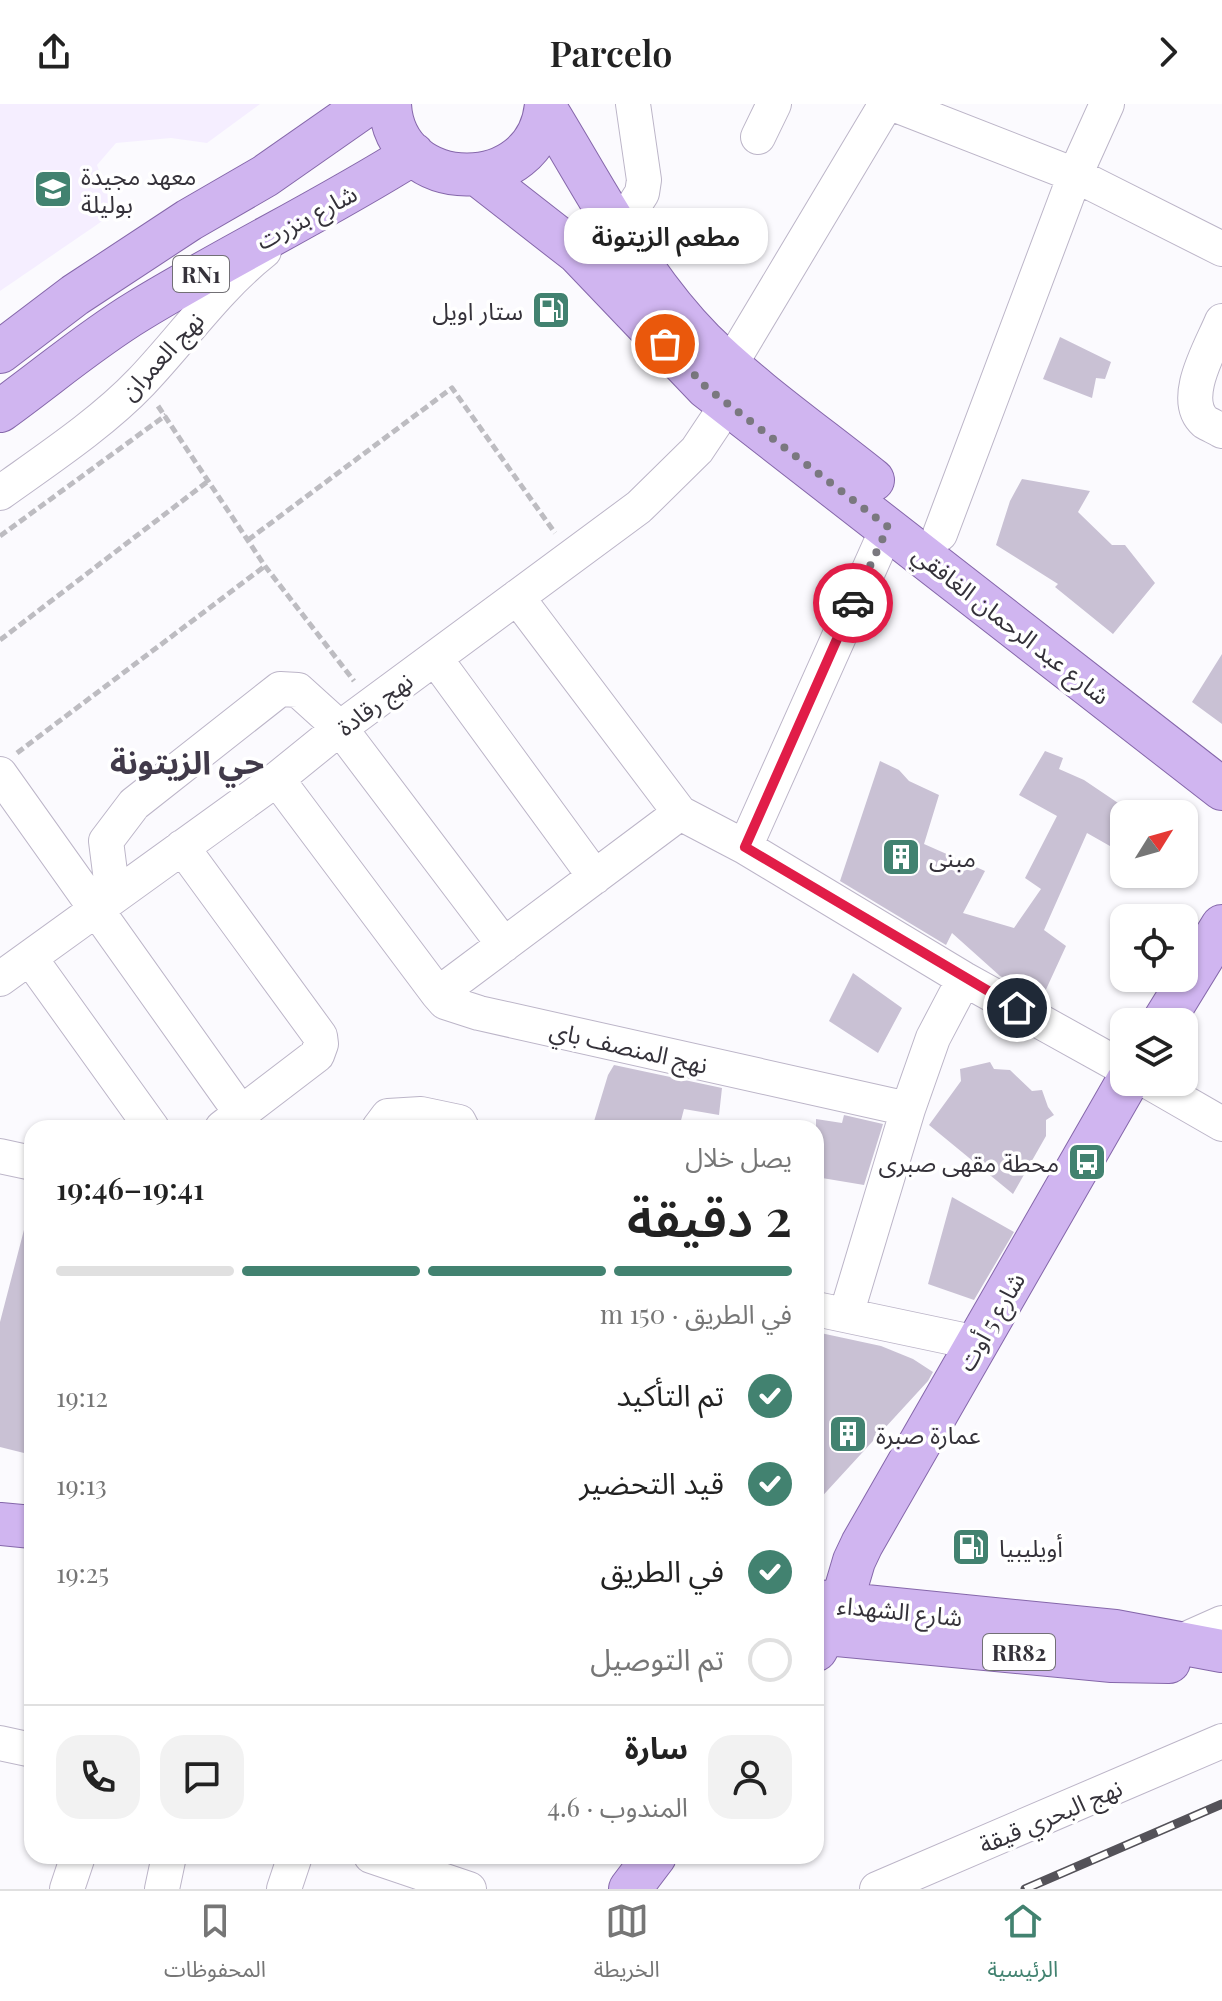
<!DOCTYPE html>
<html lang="ar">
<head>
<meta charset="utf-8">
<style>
	:root { --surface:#fff; --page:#f2f2f2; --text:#222; --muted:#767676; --line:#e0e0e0; --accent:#428270 }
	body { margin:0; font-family:"Playfair Display","Noto Sans Arabic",serif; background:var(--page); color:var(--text); direction:rtl; height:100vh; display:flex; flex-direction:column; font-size:30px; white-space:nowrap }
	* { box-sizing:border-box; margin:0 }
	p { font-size:26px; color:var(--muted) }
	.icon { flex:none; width:44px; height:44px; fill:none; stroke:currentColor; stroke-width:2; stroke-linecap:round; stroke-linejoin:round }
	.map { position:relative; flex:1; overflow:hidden; direction:ltr }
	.sheet { position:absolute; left:24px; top:1016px; width:800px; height:744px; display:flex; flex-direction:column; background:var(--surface); border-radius:24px; box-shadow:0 2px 6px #0004; direction:rtl }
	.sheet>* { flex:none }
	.needle { width:52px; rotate:53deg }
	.fabs { position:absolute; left:1110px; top:696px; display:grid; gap:16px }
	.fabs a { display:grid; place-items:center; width:88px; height:88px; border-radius:16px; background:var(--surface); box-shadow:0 2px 6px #0004; font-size:40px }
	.pin { position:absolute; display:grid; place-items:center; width:68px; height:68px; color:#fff; margin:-34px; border:4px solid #fff; border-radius:50%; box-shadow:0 2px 8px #0007 }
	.courier { position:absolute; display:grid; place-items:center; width:80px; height:80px; margin:-40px; border:6px solid #e11d48; border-radius:50%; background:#fff; color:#222; box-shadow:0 2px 10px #0007 }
	.bubble { position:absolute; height:56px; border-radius:24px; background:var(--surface); box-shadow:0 2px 6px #0004; font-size:26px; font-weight:600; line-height:56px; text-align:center; direction:rtl }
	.head em { font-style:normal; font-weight:600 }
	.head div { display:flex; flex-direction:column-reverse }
	.head { display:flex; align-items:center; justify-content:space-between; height:136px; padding:0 32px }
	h1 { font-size:52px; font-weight:600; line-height:60px }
	.bar { display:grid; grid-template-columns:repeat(4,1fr); gap:12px 8px; align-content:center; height:96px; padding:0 32px }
	.bar i { height:10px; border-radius:6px; background:var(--line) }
	.bar .current { background:var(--accent) }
	.bar p { grid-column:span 4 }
	.line { display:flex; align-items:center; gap:20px; padding:0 32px; border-top:2px solid var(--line) }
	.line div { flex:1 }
	.round { display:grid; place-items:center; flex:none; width:84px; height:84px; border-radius:24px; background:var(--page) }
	ol { padding:0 32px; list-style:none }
	li { display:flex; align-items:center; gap:24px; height:88px }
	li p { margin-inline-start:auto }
	li .icon { padding:8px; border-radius:50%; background:var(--accent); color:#fff; stroke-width:4 }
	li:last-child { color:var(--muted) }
	li i { width:44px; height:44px; border:4px solid var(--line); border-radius:50% }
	header { display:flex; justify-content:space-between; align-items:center; height:104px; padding:0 32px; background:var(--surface); font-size:36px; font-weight:600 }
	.dock { display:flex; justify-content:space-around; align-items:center; height:112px; border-top:2px solid var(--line); background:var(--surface); font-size:22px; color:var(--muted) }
	.dock a { display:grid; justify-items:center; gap:4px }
	.dock .current { color:var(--accent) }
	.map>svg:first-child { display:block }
	.built { fill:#f5eeff }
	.building { fill:#c9c1d4 }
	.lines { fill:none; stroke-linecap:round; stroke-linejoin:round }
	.minor-casing { stroke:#bcb5c8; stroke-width:36 }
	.major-casing { stroke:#8567aa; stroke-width:44 }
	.path { stroke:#bdbcc1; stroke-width:5; stroke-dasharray:8 4; stroke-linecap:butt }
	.minor { stroke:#fff; stroke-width:34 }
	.major { stroke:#d0b5f0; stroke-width:42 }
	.rail-casing { stroke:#545259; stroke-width:9 }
	.rail { stroke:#fff; stroke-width:6; stroke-dasharray:18; stroke-linecap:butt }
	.done { stroke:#7a787f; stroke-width:8; stroke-dasharray:0 14.4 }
	.route { stroke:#e11d48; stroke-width:10 }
	.labels { text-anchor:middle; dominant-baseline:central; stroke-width:7; stroke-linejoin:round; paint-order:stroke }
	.shield { fill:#fff; stroke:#727075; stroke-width:2 }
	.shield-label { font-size:22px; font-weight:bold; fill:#35323a }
	.poi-label { font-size:24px; fill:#35323a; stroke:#fff; text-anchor:start }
	.street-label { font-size:24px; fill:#35323a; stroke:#fff }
	.district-label { font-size:32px; font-weight:bold; fill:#413a4a; stroke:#fff }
</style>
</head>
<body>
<header><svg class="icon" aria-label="forward" viewBox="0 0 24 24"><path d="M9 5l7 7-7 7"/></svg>Parcelo<svg class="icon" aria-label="share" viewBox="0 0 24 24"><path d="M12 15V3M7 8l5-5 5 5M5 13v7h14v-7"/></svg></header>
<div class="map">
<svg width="1222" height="1785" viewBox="0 0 1222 1785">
	<rect width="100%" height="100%" fill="#fbfafe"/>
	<path class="built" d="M0 0H260L207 39 171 34 116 39 97 61 114 109 0 187Z"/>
	<path class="building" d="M1060 233 1111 258 1105 275 1096 274 1092 294 1043 275Z
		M1022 375 1090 387 1078 408 1112 441H1125L1155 479 1113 530 1055 483 1058 480 996 441 1010 397Z
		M1222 550V620L1192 598Z
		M1045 647 1063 654 1059 665 1084 676 1124 703V750L1087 729 1044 826 1066 842 1043 892 1030 883 1018 882 1000 872 952 829 946 841 840 777 880 657 899 666 909 677 939 691 924 740 985 767 963 809 1014 824 1041 785 1025 774 1057 712 1019 691Z
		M853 869 902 904 878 949 829 917Z
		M990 958 994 965 1010 966 1032 987 1042 986 1048 1003 1054 1011 1046 1016V1032L1013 1090 929 1021 961 977 960 965Z
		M614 961 722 984 719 1011 684 1005 679 1024H592L608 971Z
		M844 1011 883 1020 864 1081 816 1073V1015L842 1019Z
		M952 1093 1014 1128 974 1196 928 1180Z
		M25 1122 32 1123V1351L0 1343V1218Z
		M816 1228 881 1242 913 1255 933 1268 928 1277 816 1399Z"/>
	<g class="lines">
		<g class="minor-casing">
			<path id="minor" d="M893 0 1075 71 1222 145
				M758 33 774 0
				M619 125 642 89 644 76 633 0
				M1222 217C1212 242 1179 295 1205 318 1210 321 1217 324 1222 327
				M730 261 886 0
				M0 389C46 356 102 319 141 278 183 234 216 185 264 147
				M940 430 1075 71 1107 0
				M517 493 680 709 745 743 964 875 1124 964
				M435 554 595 773
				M0 670 241 1009 222 1024
				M277 675 438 890
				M680 709 438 890 445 898 479 909 908 1005 846 1211
				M182 743 320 932 321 940 317 951 241 1009
				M745 743 888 423
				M113 792 106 737 134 700 280 585 298 586 340 624 504 841
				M30 854 152 1024
				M0 875 277 675 340 624 639 403 697 346 727 301
				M1149 978 1222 1020
				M908 1005 933 934 964 875
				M379 1024 388 1012 421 1010 459 1018 462 1024
				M0 1052 32 1059
				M816 1205 977 1239
				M1177 1539 1222 1519
				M0 1639 32 1646
				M371 1752 469 1785
				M67 1785 78 1752
				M162 1785 169 1752
				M284 1785 295 1752
				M877 1785 1222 1637"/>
		</g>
		<g class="major-casing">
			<path id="major" d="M390 0C394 93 538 95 546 0
				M546 5C594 83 638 171 703 237 754 287 817 331 873 376
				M478 71 578 149 707 284 1222 685
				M0 248 75 191 189 116 265 72 368 0
				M0 307C46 274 90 236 138 207 228 152 324 106 413 50
				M1163 918 1222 822
				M0 1420 32 1423
				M816 1497 1115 1527 1222 1547
				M816 1529 1112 1557 1169 1558
				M816 1546 841 1501 854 1457 862 1440 1127 978
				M630 1785 655 1752"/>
		</g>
		<path class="path" d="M158 302 265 462 354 577
			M0 432 166 311
			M248 436 452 284 555 429
			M0 536 207 378
			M17 649 265 462"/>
		<use href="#minor" class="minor"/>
		<use href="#major" class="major"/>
		<g class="rail-casing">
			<path id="rail" d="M1025 1785 1222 1700"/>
		</g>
		<use href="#rail" class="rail"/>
	</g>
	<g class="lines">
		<path class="done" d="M665 240 707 284 888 423 853 499"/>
		<path class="route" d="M853 499 745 743 1017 904"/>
	</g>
	<defs>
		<g id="school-square" transform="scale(2)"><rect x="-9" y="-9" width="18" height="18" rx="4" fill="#428270" stroke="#fff"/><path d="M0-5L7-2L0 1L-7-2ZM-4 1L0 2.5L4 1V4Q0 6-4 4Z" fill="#fff"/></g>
		<g id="fuel-square" transform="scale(2)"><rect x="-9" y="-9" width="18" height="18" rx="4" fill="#428270" stroke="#fff"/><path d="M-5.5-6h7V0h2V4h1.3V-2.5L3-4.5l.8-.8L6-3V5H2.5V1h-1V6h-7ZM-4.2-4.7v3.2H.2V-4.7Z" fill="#fff"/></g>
		<g id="building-square" transform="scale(2)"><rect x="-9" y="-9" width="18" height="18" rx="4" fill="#428270" stroke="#fff"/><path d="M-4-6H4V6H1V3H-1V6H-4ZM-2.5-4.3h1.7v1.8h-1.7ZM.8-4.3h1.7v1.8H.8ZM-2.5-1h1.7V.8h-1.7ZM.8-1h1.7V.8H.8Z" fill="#fff"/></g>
		<g id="bus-square" transform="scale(2)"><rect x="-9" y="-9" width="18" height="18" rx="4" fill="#428270" stroke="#fff"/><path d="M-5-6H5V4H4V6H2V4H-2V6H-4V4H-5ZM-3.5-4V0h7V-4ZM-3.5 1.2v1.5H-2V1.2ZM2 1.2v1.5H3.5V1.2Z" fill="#fff"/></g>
	</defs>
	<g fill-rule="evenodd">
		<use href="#school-square" x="53" y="85"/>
		<use href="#fuel-square" x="551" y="206"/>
		<use href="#building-square" x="901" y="753"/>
		<use href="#bus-square" x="1087" y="1058"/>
		<use href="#building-square" x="848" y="1330"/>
		<use href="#fuel-square" x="971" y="1443"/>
	</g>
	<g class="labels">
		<g class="shield">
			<rect x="173" y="152" width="56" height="36" rx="6"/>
			<rect x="983" y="1530" width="72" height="36" rx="6"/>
		</g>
		<g class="shield-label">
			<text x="201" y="170">RN1</text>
			<text x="1019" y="1548">RR82</text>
		</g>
		<g class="poi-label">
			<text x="81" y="71">معهد مجيدة<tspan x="81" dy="28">بوليلة</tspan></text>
			<text x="523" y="206" text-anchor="end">ستار اويل</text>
			<text x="929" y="753">مبنى</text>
			<text x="1059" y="1058" text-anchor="end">محطة مقهى صبرى</text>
			<text x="876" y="1330">عمارة صبرة</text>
			<text x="999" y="1443">أويليبيا</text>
		</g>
		<g class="street-label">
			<text transform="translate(306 112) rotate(-28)">شارع بنزرت</text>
			<text transform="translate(161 251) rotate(-47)">نهج العمران</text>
			<text transform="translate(1012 520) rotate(38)">شارع عبد الرحمان الغافقي</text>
			<text transform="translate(374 599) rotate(-37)">نهج رقادة</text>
			<text transform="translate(629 942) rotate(13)">نهج المنصف باي</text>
			<text transform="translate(990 1217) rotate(-60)">شارع 5 أوت</text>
			<text transform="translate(900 1506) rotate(6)">شارع الشهداء</text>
			<text transform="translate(1050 1711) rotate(-23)">نهج البحري قيقة</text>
		</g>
		<g class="district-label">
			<text x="187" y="656">حي الزيتونة</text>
		</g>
	</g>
</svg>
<div class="fabs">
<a><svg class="needle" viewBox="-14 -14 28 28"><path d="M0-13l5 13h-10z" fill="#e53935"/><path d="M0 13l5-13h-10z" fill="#767676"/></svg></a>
<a><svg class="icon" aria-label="locate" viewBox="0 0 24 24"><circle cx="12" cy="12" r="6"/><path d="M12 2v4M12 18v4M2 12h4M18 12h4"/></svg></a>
<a><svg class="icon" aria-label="layers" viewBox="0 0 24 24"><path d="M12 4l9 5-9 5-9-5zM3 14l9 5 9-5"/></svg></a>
</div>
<div class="pin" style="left:665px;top:240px;background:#ea580c"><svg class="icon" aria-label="bag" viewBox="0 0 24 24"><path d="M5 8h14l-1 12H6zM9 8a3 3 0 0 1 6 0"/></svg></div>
<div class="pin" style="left:1017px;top:904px;background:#1f2937"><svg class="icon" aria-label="home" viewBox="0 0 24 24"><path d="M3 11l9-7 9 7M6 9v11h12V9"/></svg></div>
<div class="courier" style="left:853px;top:499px"><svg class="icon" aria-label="car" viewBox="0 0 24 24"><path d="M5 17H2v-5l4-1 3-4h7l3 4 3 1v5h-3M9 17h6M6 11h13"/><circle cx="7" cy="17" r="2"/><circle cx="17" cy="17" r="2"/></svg></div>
<div class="bubble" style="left:564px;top:104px;width:204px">مطعم الزيتونة</div>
<section class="sheet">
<div class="head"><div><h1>2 دقيقة</h1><p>يصل خلال</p></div><em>19:41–19:46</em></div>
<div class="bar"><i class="current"></i><i class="current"></i><i class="current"></i><i></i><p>في الطريق · 150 m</p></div>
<ol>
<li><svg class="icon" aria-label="check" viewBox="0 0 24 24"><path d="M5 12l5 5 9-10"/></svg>تم التأكيد<p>19:12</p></li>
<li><svg class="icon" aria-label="check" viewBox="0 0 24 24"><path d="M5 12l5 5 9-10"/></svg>قيد التحضير<p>19:13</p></li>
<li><svg class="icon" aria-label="check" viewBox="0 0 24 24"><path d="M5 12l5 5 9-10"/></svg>في الطريق<p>19:25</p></li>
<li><i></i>تم التوصيل</li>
</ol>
<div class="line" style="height:144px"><a class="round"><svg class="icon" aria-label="person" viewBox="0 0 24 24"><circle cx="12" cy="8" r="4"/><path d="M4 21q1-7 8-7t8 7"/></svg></a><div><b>سارة</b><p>المندوب · 4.6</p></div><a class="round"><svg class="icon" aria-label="chat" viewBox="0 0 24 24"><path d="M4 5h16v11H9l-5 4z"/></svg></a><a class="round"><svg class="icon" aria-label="phone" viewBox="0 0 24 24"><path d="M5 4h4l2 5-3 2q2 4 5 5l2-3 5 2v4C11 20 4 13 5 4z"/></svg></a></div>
</section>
</div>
<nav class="dock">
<a class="current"><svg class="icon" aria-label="home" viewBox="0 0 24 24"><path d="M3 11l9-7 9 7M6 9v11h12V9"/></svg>الرئيسية</a>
<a><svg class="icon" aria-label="map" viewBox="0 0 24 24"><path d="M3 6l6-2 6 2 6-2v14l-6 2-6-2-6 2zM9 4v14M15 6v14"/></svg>الخريطة</a>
<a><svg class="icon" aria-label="saved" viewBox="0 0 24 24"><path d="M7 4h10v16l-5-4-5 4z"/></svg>المحفوظات</a>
</nav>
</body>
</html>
